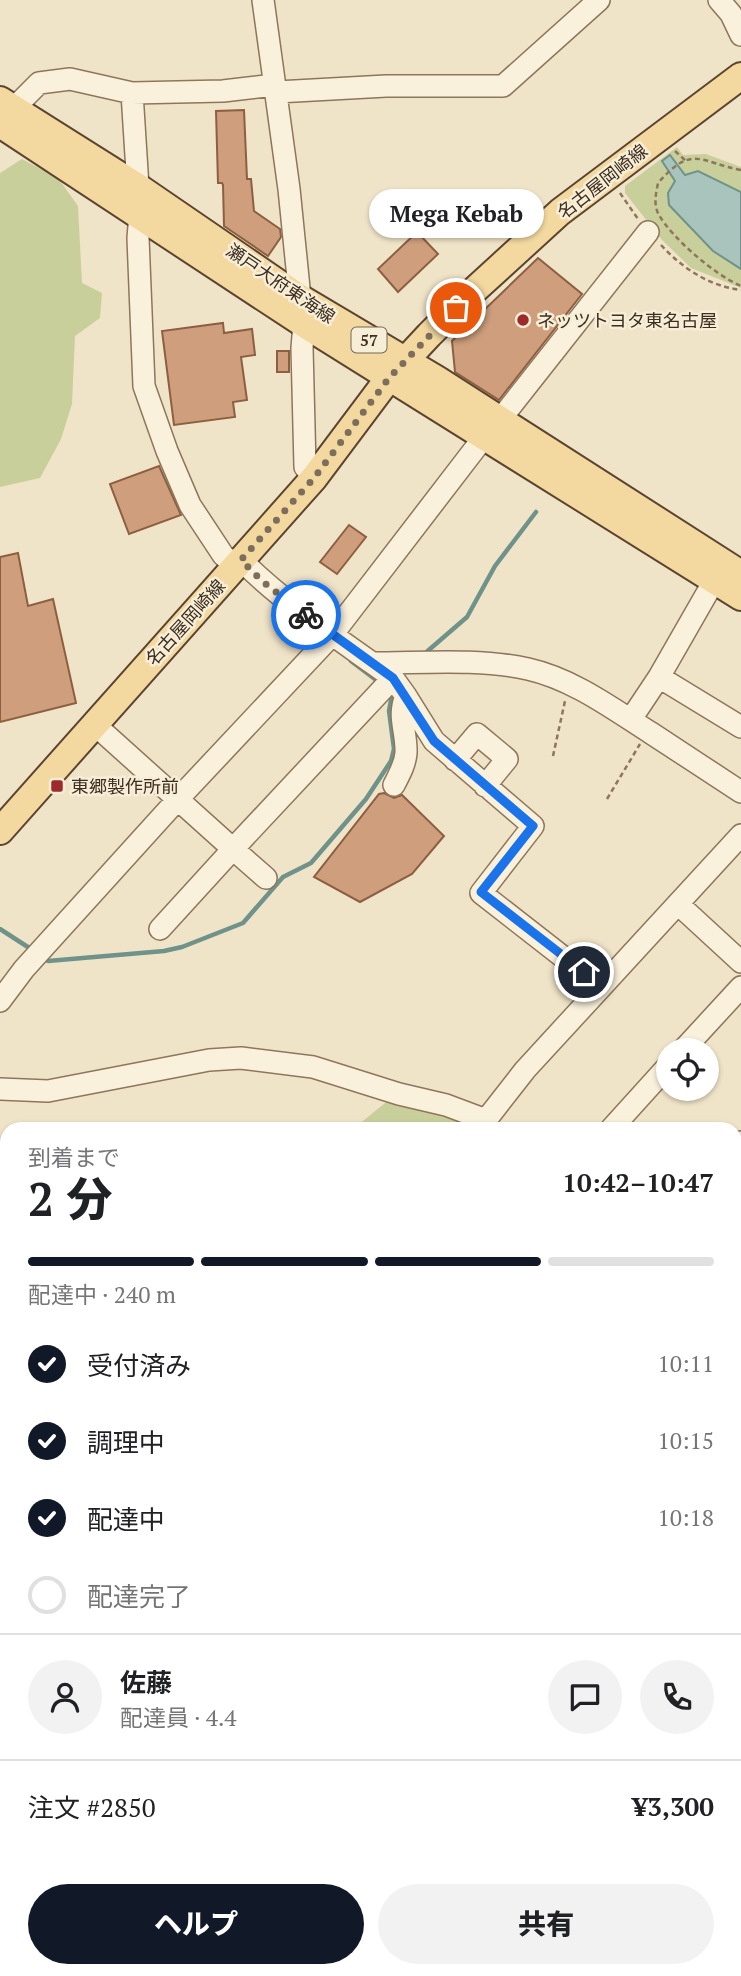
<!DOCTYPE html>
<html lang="ja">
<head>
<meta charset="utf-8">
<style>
	:root { --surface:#fff; --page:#f2f2f2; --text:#202124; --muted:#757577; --line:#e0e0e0; --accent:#111827 }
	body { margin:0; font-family:"PT Serif","Noto Sans JP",serif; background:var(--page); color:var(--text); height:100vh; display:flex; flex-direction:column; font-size:26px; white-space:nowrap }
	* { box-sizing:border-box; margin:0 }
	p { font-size:23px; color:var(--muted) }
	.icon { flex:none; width:38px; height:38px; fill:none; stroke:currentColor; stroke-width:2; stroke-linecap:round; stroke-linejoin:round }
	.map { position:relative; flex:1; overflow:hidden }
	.panel { position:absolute; left:0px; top:1122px; width:742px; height:856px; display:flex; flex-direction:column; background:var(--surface); border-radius:21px 21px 0 0; box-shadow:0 2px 5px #0004 }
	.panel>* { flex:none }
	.fabs { position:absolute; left:656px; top:1038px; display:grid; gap:14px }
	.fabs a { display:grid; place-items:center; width:63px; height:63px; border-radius:50%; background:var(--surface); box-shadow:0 2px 5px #0004; font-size:35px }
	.pin { position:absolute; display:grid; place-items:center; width:60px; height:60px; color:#fff; margin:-30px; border:4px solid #fff; border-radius:50%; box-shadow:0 2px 7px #0007 }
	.courier { position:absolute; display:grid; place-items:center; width:70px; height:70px; margin:-35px; border:5px solid #1a73e8; border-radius:50%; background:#fff; color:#222; box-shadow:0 2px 9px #0007 }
	.bubble { position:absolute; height:49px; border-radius:24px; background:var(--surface); box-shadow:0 2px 5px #0004; font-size:23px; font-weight:800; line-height:49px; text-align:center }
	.summary em { font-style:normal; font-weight:800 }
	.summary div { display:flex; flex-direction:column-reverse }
	.summary { display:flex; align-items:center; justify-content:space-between; height:119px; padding:0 28px }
	h1 { font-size:46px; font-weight:800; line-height:52px }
	.bar { display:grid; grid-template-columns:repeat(4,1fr); gap:10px 7px; align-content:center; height:84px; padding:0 28px }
	.bar i { height:9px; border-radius:5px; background:var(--line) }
	.bar .on { background:var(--accent) }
	.bar p { grid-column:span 4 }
	.line { display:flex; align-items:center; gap:18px; padding:0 28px; border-top:2px solid var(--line) }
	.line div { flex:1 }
	.round { display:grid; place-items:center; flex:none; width:74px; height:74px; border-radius:37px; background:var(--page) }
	ol { padding:0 28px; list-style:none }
	li { display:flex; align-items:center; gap:21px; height:77px }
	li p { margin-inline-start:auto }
	li .icon { padding:7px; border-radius:50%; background:var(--accent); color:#fff; stroke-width:4 }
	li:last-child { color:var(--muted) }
	li i { width:38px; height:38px; border:4px solid var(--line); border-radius:50% }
	.cta { display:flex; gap:14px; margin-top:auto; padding:14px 28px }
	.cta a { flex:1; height:80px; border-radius:42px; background:var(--accent); color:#fff; font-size:28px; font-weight:800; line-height:80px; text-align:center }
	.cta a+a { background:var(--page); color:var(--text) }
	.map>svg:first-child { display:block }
	.farmland { fill:#e6deb5 }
	.green { fill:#c9cf9b }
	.water { fill:#a9c4bc; stroke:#6f938a; stroke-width:2 }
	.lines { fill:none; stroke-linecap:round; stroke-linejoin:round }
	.stream { stroke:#6f938a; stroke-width:4.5 }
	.building { fill:#cf9f7d; stroke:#8d5f41; stroke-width:2 }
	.minor-casing { stroke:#8d765c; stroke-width:24 }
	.major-casing { stroke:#5b4430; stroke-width:30 }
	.path { stroke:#8d765c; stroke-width:2.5; stroke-dasharray:5 3.5; stroke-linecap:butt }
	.minor { stroke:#faf1dc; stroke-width:21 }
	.major { stroke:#f3d9a0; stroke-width:26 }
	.done { stroke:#7c6e5b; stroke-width:7; stroke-dasharray:0 12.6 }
	.route { stroke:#1a73e8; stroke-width:9 }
	.poi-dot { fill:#9e2a2b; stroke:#f7eed8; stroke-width:2.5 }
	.labels { text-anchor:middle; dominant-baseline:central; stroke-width:5; stroke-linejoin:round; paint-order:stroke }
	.shield { fill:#f7eed8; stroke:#756857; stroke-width:2 }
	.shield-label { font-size:16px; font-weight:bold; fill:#3d2e20 }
	.street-label { font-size:18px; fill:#3d2e20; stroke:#f7eed8 }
	.poi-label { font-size:18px; fill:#3d2e20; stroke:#f7eed8; text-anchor:start }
</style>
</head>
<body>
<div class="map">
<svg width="741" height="1976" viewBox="0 0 741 1976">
	<rect width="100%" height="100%" fill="#f0e4c8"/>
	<path class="farmland" d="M741 1797V1976H665L668 1971 735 1970V1811Z
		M513 1970 659 1971 656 1976H511Z
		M345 1971H408L406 1976H342Z"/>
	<path class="green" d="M677 147 683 155 706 154 741 167V288L691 268 662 240 625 193V186Z
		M22 159 58 178 78 206 82 283 102 293 100 318 75 336 72 404 61 439 40 478 0 487V173Z
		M390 1099 426 1104 489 1129H353Z
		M741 1664V1788L735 1783V1665Z"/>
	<path class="water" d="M670 155 685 175 698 171 741 192V269L713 251 669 205 668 193 675 181 662 161Z
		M735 1487 741 1489V1634H735Z"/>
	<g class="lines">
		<path class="stream" d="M423 655 467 617 495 566 536 512
			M351 661 380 683
			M0 929 34 951
			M44 958 48 961 164 951 182 947 243 923 283 877 311 863 366 799 391 761 394 749 389 711 392 695 389 692
			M515 1976 518 1970"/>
	</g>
	<path class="building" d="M244 110 247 179H251L254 211 280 229 281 237 268 256 224 226 223 185 222 183H218L216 111Z
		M417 232 438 254 398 292 378 269Z
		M538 258 582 294 499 400 455 372 452 341Z
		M223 323 224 333 252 329 255 355 241 357 247 400 233 402 235 417 174 425 162 331Z
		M277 351H289V372H277Z
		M159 466 181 515 129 534 110 484Z
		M349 525 366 537 337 574 320 562Z
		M18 553 28 606 53 599 76 703 0 722V557Z
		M384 793 394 798 402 795 444 836 412 874 360 902 314 877 379 794Z"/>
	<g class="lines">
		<g class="minor-casing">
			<path id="minor" d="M263 0 289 189 300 298
				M719 0 731 14 741 35
				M277 92 386 86H503L599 0
				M132 93 138 187
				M4 118 39 83 70 79 132 93 223 91 274 85
				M140 214 138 238 144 386 167 451 190 505 223 555 235 566
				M304 324 302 348 305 467 314 478
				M499 421 648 232
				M241 560C280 599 327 631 372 663
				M659 677 741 727
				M631 719 659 677 714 581
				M94 724 233 849 393 678
				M455 760 477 734 507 759 485 786
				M394 785C399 775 405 765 406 753 407 732 397 716 406 696
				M678 904 741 962
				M160 929 233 849 266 878
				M603 985 572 964 481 893 533 826 434 741 406 696 393 678 372 663C423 663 478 658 528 669 573 679 613 709 651 733 681 753 711 772 741 792
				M0 1001 24 969 178 799 332 635 484 437
				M683 1050 741 987
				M0 1089 48 1091 209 1060 241 1058 313 1067 399 1094 446 1105 486 1120
				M486 1129V1120L525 1070 741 835
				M611 1129 668 1066
				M735 1148 741 1142
				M735 1215 741 1273
				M735 1342 741 1343
				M0 1348 7 1384
				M735 1419H741
				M7 1513 3 1537 4 1618 1 1734H7
				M735 1661 741 1660
				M735 1803 741 1789
				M0 1851 7 1854
				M0 1914 7 1920
				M284 1970 297 1976
				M410 1976 413 1970
				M661 1976 663 1970"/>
		</g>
		<g class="major-casing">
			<path id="major" d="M0 100 138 187 300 298 438 380 741 574
				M0 124 304 324 741 597
				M0 831 314 478 389 378 429 335 469 295 560 212 741 76"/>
		</g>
		<path class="path" d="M675 151 686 161
			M741 170C701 163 693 143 658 183 656 193 653 205 659 215 673 239 715 275 741 286
			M620 193 638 219
			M661 245C682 268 709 286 741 290
			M553 756 565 701
			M607 799 640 744"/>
		<use href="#minor" class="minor"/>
		<use href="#major" class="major"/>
	</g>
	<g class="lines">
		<path class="done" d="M306 615 262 581 241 560 314 478 389 378 456 308"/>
		<path class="route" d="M306 615 393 678 434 741 533 826 481 892 584 972"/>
	</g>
	<g class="poi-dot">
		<circle cx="523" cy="320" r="7"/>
		<rect x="50" y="779" width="14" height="14" rx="3.5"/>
	</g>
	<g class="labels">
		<rect class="shield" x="351.5" y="327.5" width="35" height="25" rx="5"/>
		<g class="shield-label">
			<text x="369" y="340">57</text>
		</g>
		<g class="street-label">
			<text transform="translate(602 181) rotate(-38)">名古屋岡崎線</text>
			<text transform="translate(281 283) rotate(34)">瀬戸大府東海線</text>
			<text transform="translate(185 622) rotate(-48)">名古屋岡崎線</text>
		</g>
		<g class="poi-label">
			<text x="537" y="320">ネッツトヨタ東名古屋</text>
			<text x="71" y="786">東郷製作所前</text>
		</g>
	</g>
</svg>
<div class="fabs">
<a><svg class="icon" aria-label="locate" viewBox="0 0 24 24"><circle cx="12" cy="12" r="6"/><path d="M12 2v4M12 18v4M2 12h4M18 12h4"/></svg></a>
</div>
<div class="pin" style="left:456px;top:308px;background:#ea580c"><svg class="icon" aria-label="bag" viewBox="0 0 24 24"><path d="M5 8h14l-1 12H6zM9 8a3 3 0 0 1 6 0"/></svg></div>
<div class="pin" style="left:584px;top:972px;background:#1f2937"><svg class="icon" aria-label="home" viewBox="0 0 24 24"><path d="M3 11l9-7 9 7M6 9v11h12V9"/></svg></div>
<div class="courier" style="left:306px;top:615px"><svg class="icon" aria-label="bike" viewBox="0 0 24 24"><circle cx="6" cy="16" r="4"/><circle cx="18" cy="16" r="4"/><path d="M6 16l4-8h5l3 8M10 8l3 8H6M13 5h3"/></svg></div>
<div class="bubble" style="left:369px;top:189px;width:175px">Mega Kebab</div>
<section class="panel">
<div class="summary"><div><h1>2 分</h1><p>到着まで</p></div><em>10:42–10:47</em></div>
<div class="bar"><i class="on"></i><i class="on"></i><i class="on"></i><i></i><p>配達中 · 240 m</p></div>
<ol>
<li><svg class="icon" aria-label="check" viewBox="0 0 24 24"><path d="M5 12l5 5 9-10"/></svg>受付済み<p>10:11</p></li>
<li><svg class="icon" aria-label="check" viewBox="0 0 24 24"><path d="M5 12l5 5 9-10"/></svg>調理中<p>10:15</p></li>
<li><svg class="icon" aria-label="check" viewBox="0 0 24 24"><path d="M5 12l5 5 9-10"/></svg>配達中<p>10:18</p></li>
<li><i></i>配達完了</li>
</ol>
<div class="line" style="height:126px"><a class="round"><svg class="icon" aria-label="person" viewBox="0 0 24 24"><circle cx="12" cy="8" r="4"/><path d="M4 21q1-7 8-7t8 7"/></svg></a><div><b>佐藤</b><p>配達員 · 4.4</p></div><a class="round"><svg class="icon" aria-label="chat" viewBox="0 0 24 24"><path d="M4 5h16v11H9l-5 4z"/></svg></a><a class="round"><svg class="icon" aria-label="phone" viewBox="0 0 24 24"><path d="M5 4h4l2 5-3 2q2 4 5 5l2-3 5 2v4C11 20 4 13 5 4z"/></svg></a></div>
<div class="line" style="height:91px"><div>注文 #2850</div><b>¥3,300</b></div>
<div class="cta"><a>ヘルプ</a><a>共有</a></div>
</section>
</div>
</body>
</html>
